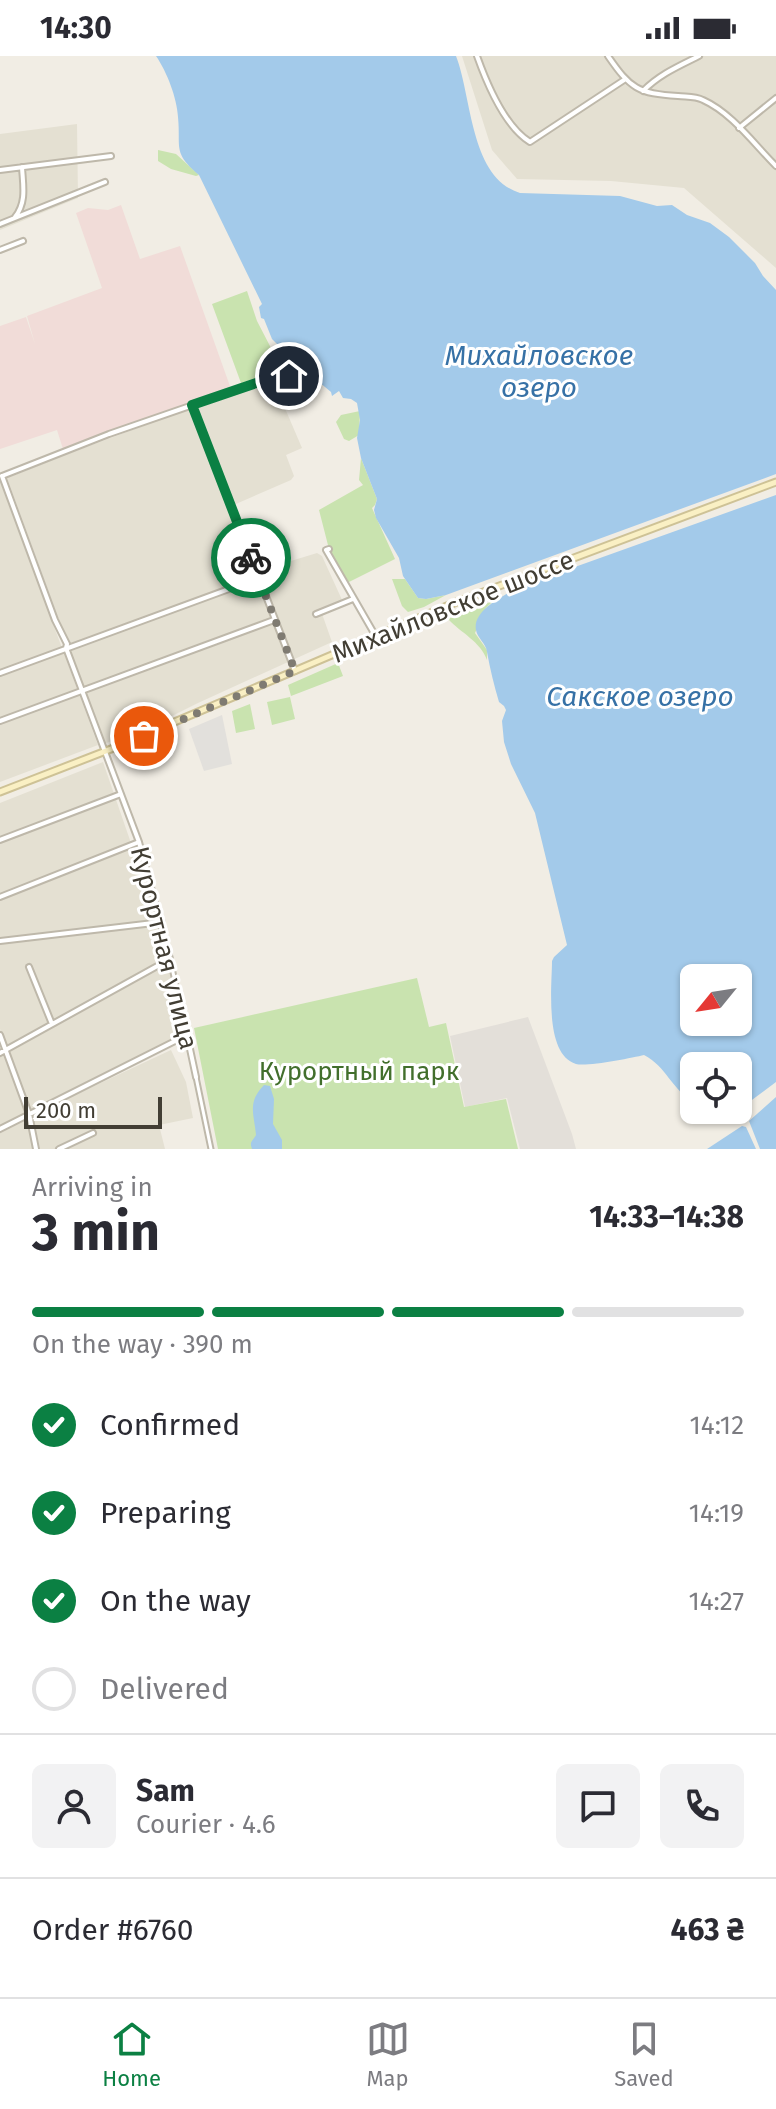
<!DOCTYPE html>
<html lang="en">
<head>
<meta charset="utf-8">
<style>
	:root { --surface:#fff; --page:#f2f2f3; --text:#2b2b33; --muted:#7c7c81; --line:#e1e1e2; --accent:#0b8043 }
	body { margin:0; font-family:"Fira Sans",sans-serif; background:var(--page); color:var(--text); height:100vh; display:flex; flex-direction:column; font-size:30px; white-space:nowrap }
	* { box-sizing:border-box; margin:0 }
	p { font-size:26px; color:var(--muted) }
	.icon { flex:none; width:44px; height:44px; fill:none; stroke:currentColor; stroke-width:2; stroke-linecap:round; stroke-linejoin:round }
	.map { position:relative; height:1093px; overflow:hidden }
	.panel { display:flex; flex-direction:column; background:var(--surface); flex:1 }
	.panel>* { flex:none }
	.needle { width:52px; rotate:240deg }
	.controls { position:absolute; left:680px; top:908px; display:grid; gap:16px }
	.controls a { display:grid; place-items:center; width:72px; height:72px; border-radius:12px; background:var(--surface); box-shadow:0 2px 6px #0004; font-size:40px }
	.scale { position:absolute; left:24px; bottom:20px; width:138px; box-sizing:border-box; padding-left:8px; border:4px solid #423e34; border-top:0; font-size:22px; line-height:28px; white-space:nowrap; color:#423e34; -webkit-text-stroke:6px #fff; paint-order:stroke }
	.pin { position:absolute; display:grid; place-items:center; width:68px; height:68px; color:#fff; margin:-34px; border:4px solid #fff; border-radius:50%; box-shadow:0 2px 8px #0007 }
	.courier { position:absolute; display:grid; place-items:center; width:80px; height:80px; margin:-40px; border:6px solid #0b8043; border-radius:50%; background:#fff; color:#222; box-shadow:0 2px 10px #0007 }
	.summary em { font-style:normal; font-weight:700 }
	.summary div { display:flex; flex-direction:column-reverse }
	.summary { display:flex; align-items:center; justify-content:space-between; height:136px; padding:0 32px }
	h1 { font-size:52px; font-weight:700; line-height:60px }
	.bar { display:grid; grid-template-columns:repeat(4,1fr); gap:12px 8px; align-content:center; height:96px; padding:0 32px }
	.bar i { height:10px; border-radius:6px; background:var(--line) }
	.bar .current { background:var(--accent) }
	.bar p { grid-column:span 4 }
	.line { display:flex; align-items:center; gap:20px; padding:0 32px; border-top:2px solid var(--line) }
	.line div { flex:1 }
	.round { display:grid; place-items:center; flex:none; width:84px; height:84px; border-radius:12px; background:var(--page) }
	ol { padding:0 32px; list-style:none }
	li { display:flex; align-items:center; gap:24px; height:88px }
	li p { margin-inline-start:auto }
	li .icon { padding:8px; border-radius:50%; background:var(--accent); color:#fff; stroke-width:4 }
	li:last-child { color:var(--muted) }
	li i { width:44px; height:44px; border:4px solid var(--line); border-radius:50% }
	.status { display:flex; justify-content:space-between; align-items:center; height:56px; padding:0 40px; background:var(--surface); direction:ltr }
	.status svg { height:22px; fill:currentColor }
	.tab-bar { display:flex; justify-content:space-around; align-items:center; height:112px; border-top:2px solid var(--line); background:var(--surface); font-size:22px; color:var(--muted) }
	.tab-bar a { display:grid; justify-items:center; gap:4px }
	.tab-bar .current { color:var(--accent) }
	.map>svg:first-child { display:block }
	.residential { fill:#e4e0d2 }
	.industrial { fill:#e3dfd9 }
	.medical { fill:#f1dcd8 }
	.green { fill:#c9e3af }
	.parking { fill:#e2e0dc }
	.water { fill:#a3caea; fill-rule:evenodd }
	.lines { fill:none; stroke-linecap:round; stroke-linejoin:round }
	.pedestrian-casing { stroke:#beb8aa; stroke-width:7 }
	.minor-casing { stroke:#beb8aa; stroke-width:8 }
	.secondary-casing { stroke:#cec296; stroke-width:9 }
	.pedestrian { stroke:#fff; stroke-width:3 }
	.minor { stroke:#fff; stroke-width:4 }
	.secondary { stroke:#faf0c4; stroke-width:5 }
	.done { stroke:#7f7b72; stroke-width:8; stroke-dasharray:0 14.4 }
	.route { stroke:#0b8043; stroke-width:10 }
	.labels { text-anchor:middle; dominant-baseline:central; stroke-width:6; stroke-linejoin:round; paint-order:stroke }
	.street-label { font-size:26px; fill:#423e34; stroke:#fff }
	.park-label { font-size:26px; fill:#426f2c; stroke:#fff }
	.water-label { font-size:28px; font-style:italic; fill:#3671a6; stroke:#fff }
</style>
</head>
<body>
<div class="status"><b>14:30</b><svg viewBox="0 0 49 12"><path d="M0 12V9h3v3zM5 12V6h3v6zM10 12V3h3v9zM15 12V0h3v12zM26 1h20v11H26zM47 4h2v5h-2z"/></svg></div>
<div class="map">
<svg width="776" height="1093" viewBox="0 0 776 1093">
	<rect width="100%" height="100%" fill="#f1ede4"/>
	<path class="residential" d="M462 0H776V212L684 132 611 125 517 123 492 94Z
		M77 68 78 142 0 174V78Z
		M259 327 268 348 281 343 302 392 286 399 294 420 291 424 229 451 255 516 317 497 322 500 343 546 321 555 332 586 198 647 162 665 104 688 7 422 62 400Z
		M0 425 98 689 0 726Z
		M103 706 170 900 182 980 31 1054 0 973V747Z
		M0 990 25 1055 35 1093H0Z
		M171 994 186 1026 193 1062 159 1069 165 1093H40L32 1059Z"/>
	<path class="industrial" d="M528 961 572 1078 576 1093H520L507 1042 465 1051 450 980Z"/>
	<path class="medical" d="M121 149 140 203 180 190 231 333 63 393 57 374 0 393V270L26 261 35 288 27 260 102 232 76 157 88 152 108 154Z"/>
	<path class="green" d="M158 94 176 98 199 119 196 120 171 113 158 105Z
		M247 235 257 265 271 292 289 310 241 327 212 248Z
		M360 355 359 379 349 385 344 383 336 366 341 359Z
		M361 402 377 443 375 449 372 452 395 503 347 527 329 493 319 454 363 429 359 424Z
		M392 523H405L418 542 426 543 446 539 424 551 408 556 402 550Z
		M493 545 486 552 475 577 487 594V604C480 585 461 577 448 563Z
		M338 607 343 620 291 640 288 629Z
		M290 641 295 663 272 669 267 646Z
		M250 648 255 673 236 677 232 655Z
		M417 922 429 971 446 967 464 1051 506 1043 518 1093H218L194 972Z"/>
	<path class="parking" d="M222 659 232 708 204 715 189 673Z"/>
	<path class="water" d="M156 0H456C472 41 470 122 520 137L620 140 657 150 672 149 687 159 710 167 729 181 755 207 763 220 776 234V418L446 539 426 543 418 542 403 520 399 502 376 462 374 454 377 443 361 402 357 382 360 364 357 347 351 343 343 342 339 335 332 340 331 336 319 326 315 328C316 318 307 309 300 303L295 306 272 283 264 263 261 262 259 251 262 248 199 119C172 96 181 92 178 61 177 42 167 16 156 0Z
		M776 439V1026L725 1064C714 1069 710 1063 703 1054H738V1010H694V1046C672 1034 666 1010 644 999 632 1002 586 1011 576 1008 544 998 552 930 552 905L554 901 567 889 535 757 511 708 504 686 502 665 506 654 504 650 499 646C494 629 490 613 487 596 486 587 477 582 476 574 472 554 505 539 519 531ZM694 922H738V966H694Z
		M264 1029 270 1030 274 1043 273 1068 282 1084V1093H252C249 1085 253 1085 256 1079 254 1057 247 1047 264 1029Z
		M776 1041V1093H760L749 1065Z
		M742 1070 746 1071 756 1093H707Z"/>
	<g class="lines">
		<g class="pedestrian-casing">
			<path id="pedestrian" d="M170 903 187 979
				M196 1021 211 1093"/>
		</g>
		<g class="minor-casing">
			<path id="minor" d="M477 0C487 28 504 70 530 86L624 24
				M608 0C630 32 638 38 678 40 687 41 695 40 703 44 732 57 754 88 776 110
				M643 35C660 18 679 10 699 0
				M739 72 776 42
				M0 114 111 100
				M15 161C27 146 23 129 22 111
				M0 168 105 126
				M0 194 23 185
				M192 349 295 615
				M2 420 109 378 274 321 289 320
				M329 493 326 494 375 579
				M316 558 353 543
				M0 617 259 522
				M0 665 274 564
				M0 784 121 738
				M0 841 139 786
				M0 885 162 866
				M29 911 52 968
				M0 979 29 1058 36 1093
				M0 997 170 903 139 786 66 592 67 588 55 564 2 420
				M0 1073 187 979 196 1021
				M59 1093 93 1077"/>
		</g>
		<g class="secondary-casing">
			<path id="secondary" d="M0 736 111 693 454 547 776 426"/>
		</g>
		<use href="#pedestrian" class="pedestrian"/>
		<use href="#minor" class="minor"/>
		<use href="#secondary" class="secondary"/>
	</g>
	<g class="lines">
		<path class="done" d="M144 680 295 615 251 502"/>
		<path class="route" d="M251 502 192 349 274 321 289 320"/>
	</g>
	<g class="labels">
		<g class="street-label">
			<text transform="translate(453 551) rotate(-22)">Михайловское шоссе</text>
			<text transform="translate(164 892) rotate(76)">Курортная улица</text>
		</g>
		<g class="park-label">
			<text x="359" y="1015">Курортный парк</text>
		</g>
		<g class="water-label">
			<text x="539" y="299">Михайловское<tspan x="539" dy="32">озеро</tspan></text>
			<text x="640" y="640">Сакское озеро</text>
		</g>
	</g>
</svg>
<div class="controls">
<a><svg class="needle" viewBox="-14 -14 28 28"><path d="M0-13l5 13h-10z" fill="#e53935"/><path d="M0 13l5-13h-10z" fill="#7c7c81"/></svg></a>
<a><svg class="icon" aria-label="locate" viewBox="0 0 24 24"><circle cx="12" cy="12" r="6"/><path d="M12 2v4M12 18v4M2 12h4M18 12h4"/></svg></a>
</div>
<div class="scale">200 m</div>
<div class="pin" style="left:144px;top:680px;background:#ea580c"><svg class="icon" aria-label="bag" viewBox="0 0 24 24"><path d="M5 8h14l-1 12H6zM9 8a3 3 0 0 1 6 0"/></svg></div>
<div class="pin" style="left:289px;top:320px;background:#1f2937"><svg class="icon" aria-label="home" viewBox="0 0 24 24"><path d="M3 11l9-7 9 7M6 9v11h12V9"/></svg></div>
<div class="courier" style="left:251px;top:502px"><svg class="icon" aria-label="bike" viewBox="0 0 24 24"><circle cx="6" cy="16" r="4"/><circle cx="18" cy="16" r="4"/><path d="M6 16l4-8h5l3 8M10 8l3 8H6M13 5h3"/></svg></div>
</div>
<section class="panel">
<div class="summary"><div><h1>3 min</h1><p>Arriving in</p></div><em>14:33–14:38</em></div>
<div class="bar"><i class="current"></i><i class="current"></i><i class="current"></i><i></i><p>On the way · 390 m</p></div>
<ol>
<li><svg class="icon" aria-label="check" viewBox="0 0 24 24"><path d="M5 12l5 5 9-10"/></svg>Confirmed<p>14:12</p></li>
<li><svg class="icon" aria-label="check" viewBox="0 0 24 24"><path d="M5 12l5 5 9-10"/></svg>Preparing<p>14:19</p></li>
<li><svg class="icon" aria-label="check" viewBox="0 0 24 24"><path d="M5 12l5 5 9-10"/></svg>On the way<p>14:27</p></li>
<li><i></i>Delivered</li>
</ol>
<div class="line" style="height:144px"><a class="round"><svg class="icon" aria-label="person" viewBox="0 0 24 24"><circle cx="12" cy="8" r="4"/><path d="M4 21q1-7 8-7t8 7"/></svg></a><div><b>Sam</b><p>Courier · 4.6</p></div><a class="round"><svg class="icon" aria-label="chat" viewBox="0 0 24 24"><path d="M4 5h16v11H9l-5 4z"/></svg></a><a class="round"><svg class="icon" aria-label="phone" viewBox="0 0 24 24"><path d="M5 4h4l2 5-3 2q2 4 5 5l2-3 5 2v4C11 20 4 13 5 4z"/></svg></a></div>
<div class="line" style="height:104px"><div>Order #6760</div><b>463 ₴</b></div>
</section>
<nav class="tab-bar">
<a class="current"><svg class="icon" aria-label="home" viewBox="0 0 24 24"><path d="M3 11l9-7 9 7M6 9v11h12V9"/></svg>Home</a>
<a><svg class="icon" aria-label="map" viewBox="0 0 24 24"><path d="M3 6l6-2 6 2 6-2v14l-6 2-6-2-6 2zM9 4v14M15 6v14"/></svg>Map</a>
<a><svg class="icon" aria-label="saved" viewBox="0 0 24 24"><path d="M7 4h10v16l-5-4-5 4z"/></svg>Saved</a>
</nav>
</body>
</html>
